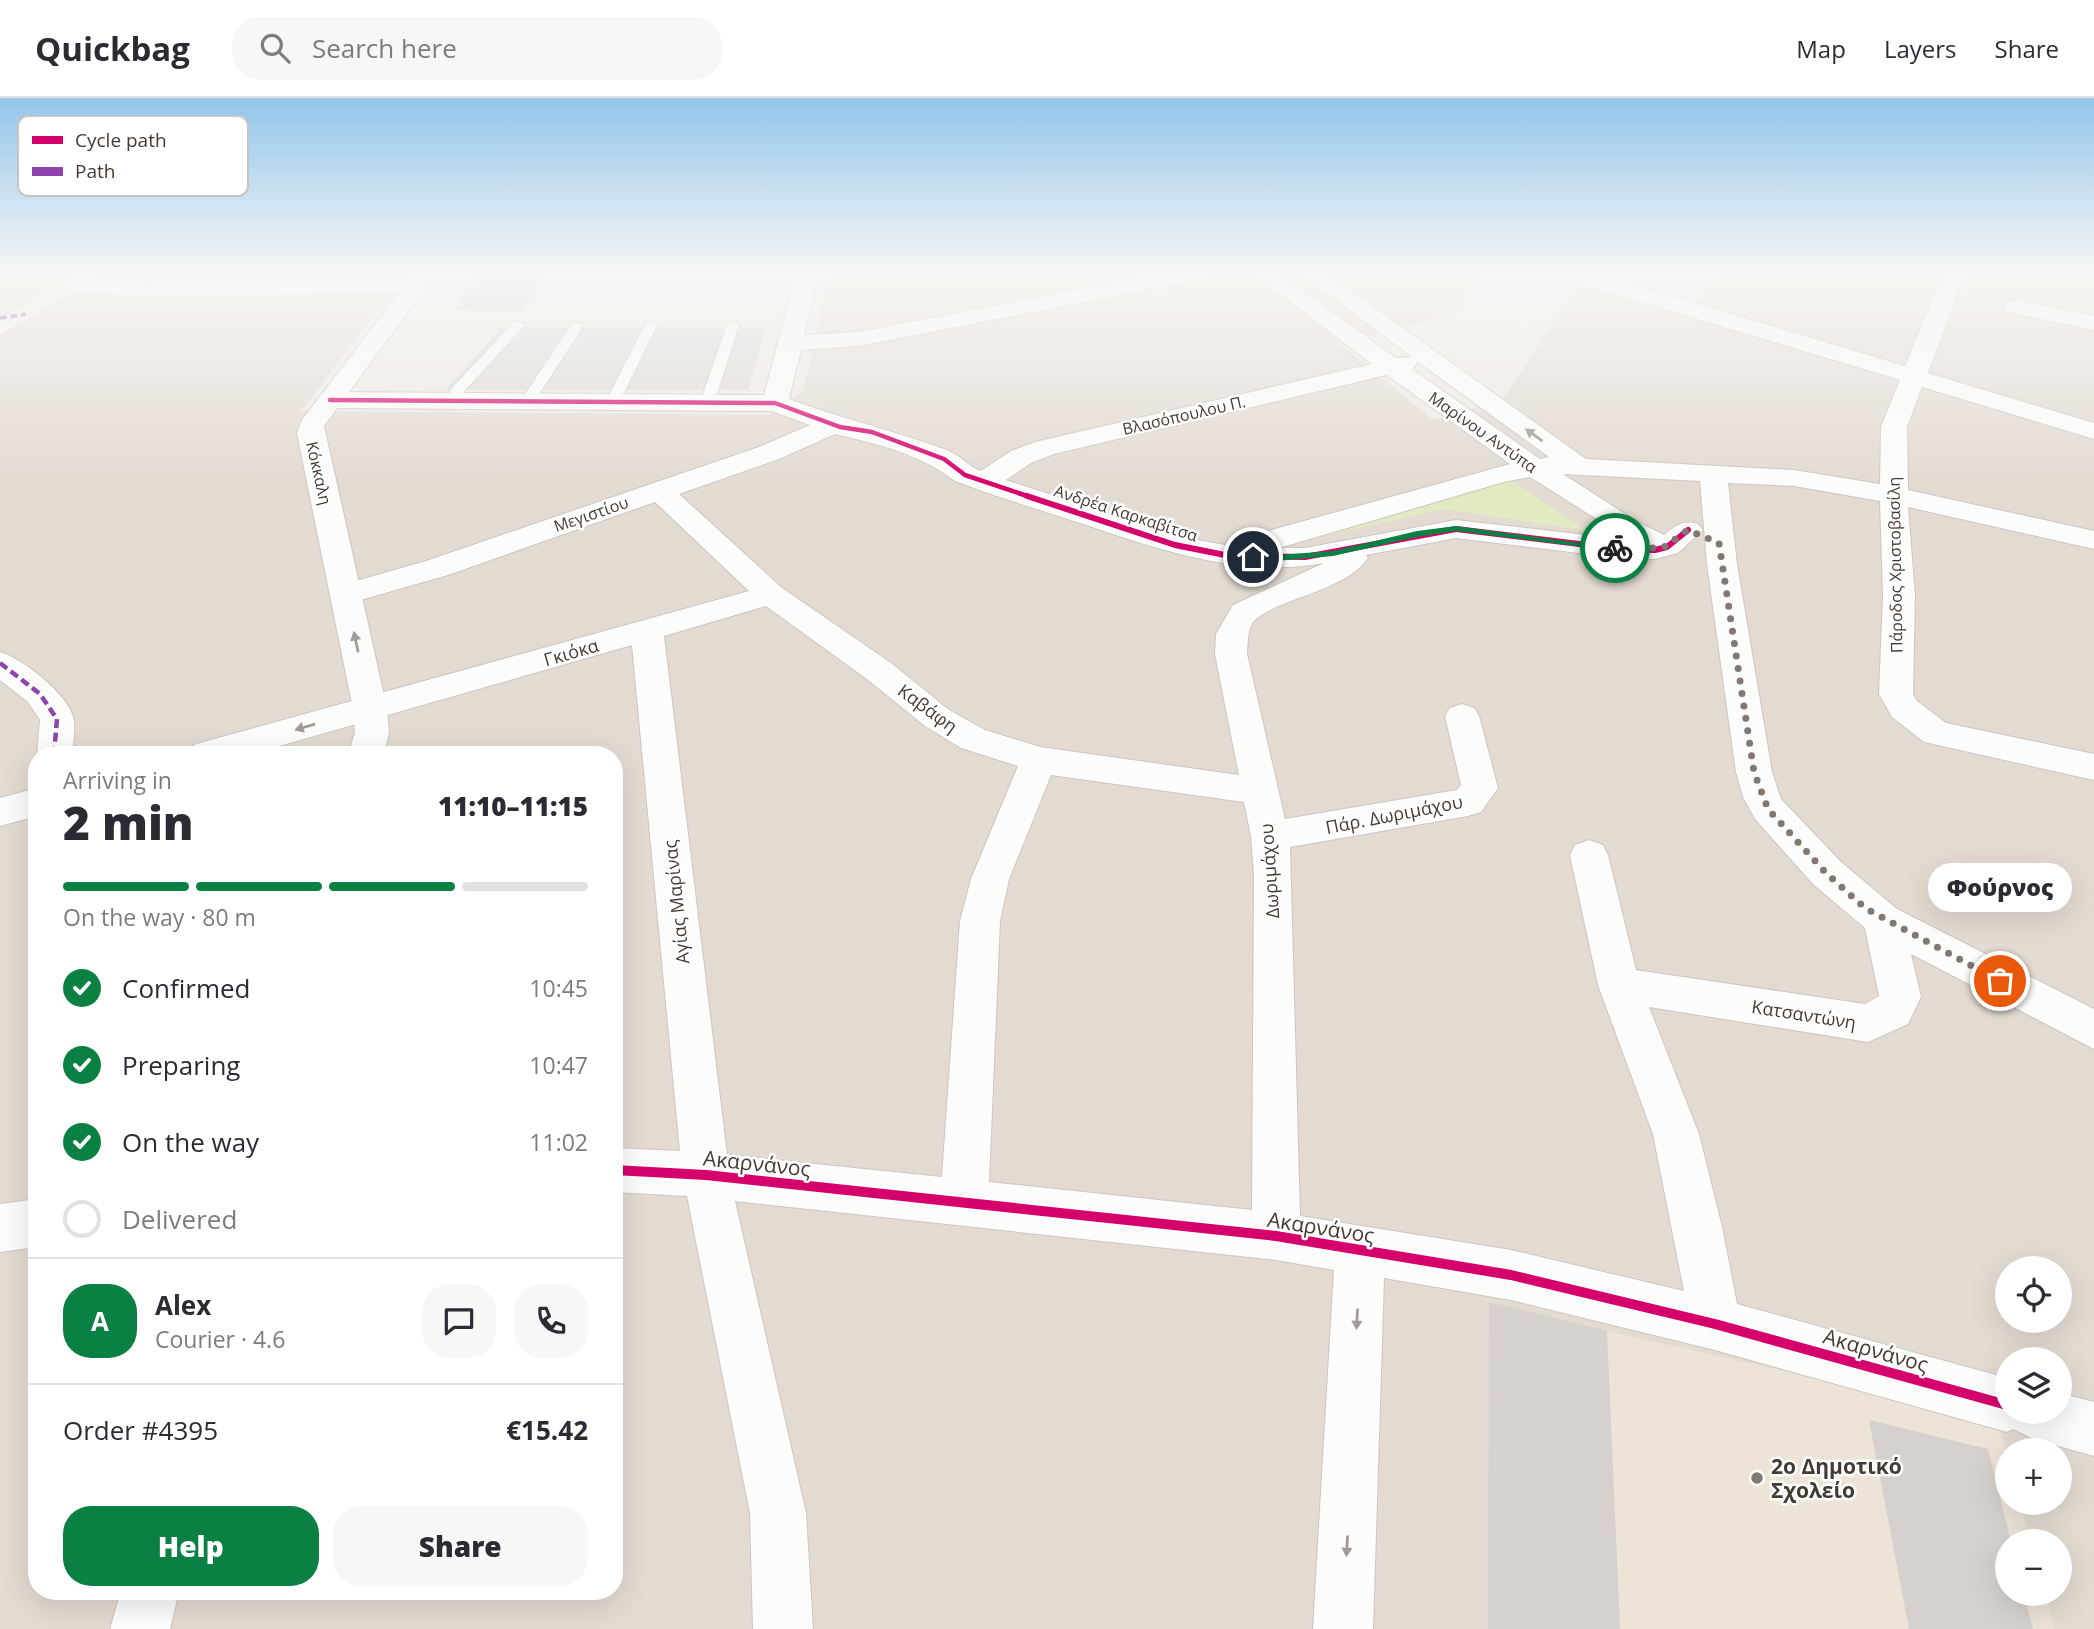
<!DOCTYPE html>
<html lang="en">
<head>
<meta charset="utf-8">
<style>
	:root { --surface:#fff; --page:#f7f7f7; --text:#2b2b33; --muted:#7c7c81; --line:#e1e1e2; --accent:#0b8043 }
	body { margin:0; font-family:"Open Sans",sans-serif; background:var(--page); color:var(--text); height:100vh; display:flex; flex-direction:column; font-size:26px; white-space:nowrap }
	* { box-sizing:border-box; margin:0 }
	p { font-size:23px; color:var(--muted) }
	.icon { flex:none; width:38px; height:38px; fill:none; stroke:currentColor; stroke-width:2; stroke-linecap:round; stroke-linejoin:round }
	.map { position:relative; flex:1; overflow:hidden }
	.details { position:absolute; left:28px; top:648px; width:595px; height:854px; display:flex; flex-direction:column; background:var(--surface); border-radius:28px; box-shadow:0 7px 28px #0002 }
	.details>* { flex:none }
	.fabs { position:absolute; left:1995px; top:1158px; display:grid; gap:14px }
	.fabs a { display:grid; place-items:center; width:77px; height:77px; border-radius:50%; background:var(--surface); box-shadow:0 7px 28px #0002; font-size:35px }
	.pin { position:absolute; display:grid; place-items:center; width:60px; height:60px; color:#fff; margin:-30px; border:4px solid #fff; border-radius:50%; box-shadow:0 2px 7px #0007 }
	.courier { position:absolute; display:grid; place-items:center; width:70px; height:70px; margin:-35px; border:5px solid #0b8043; border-radius:50%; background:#fff; color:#222; box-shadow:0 2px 9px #0007 }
	.bubble { position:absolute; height:49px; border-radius:24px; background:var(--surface); box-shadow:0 7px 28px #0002; font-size:23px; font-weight:800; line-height:49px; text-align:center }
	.summary em { font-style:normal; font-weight:800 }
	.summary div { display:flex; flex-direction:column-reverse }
	.summary { display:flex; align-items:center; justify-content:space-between; height:119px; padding:0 35px }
	h1 { font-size:46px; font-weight:800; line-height:52px }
	.bar { display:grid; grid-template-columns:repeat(4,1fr); gap:10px 7px; align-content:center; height:84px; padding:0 35px }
	.bar i { height:9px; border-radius:5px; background:var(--line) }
	.bar .selected { background:var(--accent) }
	.bar p { grid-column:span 4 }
	.line { display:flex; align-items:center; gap:18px; padding:0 35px; border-top:2px solid var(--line) }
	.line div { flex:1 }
	.round { display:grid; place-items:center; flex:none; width:74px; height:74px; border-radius:28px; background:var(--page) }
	ol { padding:0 35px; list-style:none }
	li { display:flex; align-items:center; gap:21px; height:77px }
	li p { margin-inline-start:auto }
	li .icon { padding:7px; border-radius:50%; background:var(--accent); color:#fff; stroke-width:4 }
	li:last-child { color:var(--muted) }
	li i { width:38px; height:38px; border:4px solid var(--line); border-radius:50% }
	.primary-button { display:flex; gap:14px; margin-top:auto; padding:14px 35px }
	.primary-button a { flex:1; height:80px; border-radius:28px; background:var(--accent); color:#fff; font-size:28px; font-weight:800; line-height:80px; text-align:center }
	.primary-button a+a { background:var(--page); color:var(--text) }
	header { display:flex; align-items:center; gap:42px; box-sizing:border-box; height:98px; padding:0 35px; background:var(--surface); border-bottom:2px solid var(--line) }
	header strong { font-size:33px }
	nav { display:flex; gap:38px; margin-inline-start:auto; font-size:24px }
	.search { width:490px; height:63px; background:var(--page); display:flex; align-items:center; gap:18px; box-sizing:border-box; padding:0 24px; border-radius:28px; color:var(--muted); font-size:26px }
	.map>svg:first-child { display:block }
	.residential { fill:#e3dbd2; fill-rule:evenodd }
	.education { fill:#ede3d7 }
	.green { fill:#e1eac3 }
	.parking { fill:#ddd9d6 }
	.building { fill:#d6d1cd }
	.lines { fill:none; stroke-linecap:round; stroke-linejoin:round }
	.service-casing { stroke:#cbc6c2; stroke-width:2 }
	.minor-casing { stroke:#cbc6c2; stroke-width:2 }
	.tertiary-casing { stroke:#cbc6c2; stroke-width:2 }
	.secondary-casing { stroke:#cfc8be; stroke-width:2 }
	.service { fill:#fcfcfb; fill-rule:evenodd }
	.minor { fill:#fcfcfb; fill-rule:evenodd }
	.tertiary { fill:#fcfcfb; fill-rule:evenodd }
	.secondary { fill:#f6f2ec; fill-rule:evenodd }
	.quiet-far1 { stroke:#8e44ad; stroke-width:3.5; stroke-dasharray:7 3.5; stroke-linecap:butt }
	.quiet { stroke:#8e44ad; stroke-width:4.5; stroke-dasharray:9 4.5; stroke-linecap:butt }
	.cycleway-far2-casing { stroke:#fff; stroke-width:7 }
	.cycleway-far1-casing { stroke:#fff; stroke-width:10 }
	.cycleway-casing { stroke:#fff; stroke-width:14 }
	.cycleway-far2 { stroke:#d6006c; stroke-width:4.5 }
	.cycleway-far1 { stroke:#d6006c; stroke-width:6 }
	.cycleway { stroke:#d6006c; stroke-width:10 }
	.oneway { fill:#a09b96 }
	.route { fill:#0b8043 }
	.done { stroke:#807871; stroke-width:7; stroke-dasharray:0 12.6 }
	.poi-dot { fill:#807871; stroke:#fff; stroke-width:2.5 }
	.labels { text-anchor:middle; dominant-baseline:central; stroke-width:5; stroke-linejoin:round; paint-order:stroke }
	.far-street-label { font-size:16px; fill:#443a32; stroke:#fff }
	.street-label { font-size:18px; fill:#443a32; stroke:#fff }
	.near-street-label { font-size:21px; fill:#443a32; stroke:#fff }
	.near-poi-label { font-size:21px; font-weight:bold; fill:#443a32; stroke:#fff; text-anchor:start }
	.key { fill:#fff; stroke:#c7c4c2; stroke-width:2 }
	.key-label { font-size:19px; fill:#443a32 }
</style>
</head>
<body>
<header>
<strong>Quickbag</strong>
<div class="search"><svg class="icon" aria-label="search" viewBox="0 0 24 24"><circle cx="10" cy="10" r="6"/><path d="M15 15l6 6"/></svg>Search here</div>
<nav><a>Map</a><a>Layers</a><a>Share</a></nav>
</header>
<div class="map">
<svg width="2094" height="1531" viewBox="0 0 2094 1531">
	<rect width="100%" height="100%" fill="#eeeae6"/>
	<path class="residential" d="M0 173H407L301 313 769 317 803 294 831 173H1483L1454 216 1338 245 1433 322 1502 302 1578 189 1685 217 1726 173H2051L2094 176V1531H0ZM37 656H614V1493H37ZM2007 1171H2060V1223H2007ZM2007 1262H2060V1314H2007ZM2007 1353H2060V1405H2007ZM2007 1444H2060V1496H2007Z"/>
	<path class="education" d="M1607 1233 1998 1321 2007 1355V1405H2021L2031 1444H2007V1496H2045L2055 1531H1509Z"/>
	<path class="green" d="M1511 382 1588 433 1444 411 1298 444 1303 438Z"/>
	<path class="parking" d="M766 229 748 292H445L501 230Z"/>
	<path class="building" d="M481 173H549L523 213 455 212Z
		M1489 1204 1607 1233 1620 1531H1488Z
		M1869 1322 1988 1351 2011 1444H2007V1496H2024L2033 1531H1909Z"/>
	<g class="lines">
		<g class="service-casing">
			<path id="service" d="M515 223 526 226 460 298H450V292Z
				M651 223 657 227 624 295 612 298 610 295 645 227Z
				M733 223 739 227 717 296 705 299 703 296 727 227Z
				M573 224 584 227 538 298H528L526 295Z"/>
		</g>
		<g class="minor-casing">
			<path id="minor" d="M797 173H819L804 237 859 234 1174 173H1220L1209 180 859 248 801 252 789 301C842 321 896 333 949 353 961 358 969 369 981 373L1011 353 1035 344 1372 266 1250 173H1275L1396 260 1412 259 1298 173H1323L1586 361 1794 372 1880 386 1881 329 1900 282 1555 178 1552 173H1587L1905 268 1944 173H1966L1928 275 2094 325V341L1922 289 1907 329 1908 392 2094 433V451L1908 409 1915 498 1913 596 1917 603 1946 625 2094 656V682L1924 644 1892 619 1879 596 1883 498 1880 403 1794 388 1728 385 1737 466 1772 674 1781 701 1841 764 1897 811 2094 911V951L1911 856 1921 899 1908 926 1868 944 1649 909 1699 1036 1722 1129 1737 1206 2007 1280V1314H2060V1295L2094 1304V1358L2033 1341 2013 1331 2007 1334 1715 1252 1511 1202 1384 1180 1373 1531H1313L1334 1172 1276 1162 735 1103 806 1415 813 1531H753L750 1415 687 1098 614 1094V1050L680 1053 632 547 251 656H189L194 647 207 643 749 493 655 404 448 477 357 503 346 506 335 503 330 496 335 489 426 463 759 349 810 327 772 313 330 310 321 307 317 302 321 297 330 294 764 297ZM1418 264 1549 359 1540 361 1412 271ZM1387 277 1510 366 1275 431 1239 444 1236 449 1181 439 1006 382 1031 365 1054 356ZM835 336C878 346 920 356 955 383 997 399 1040 412 1083 426 1160 452 1241 480 1324 465L1233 507 1216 536 1215 556 1239 677 1040 649 985 632 949 612 891 565 782 490 679 396 779 361ZM1563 376 1700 383 1707 466 1736 674 1743 699 1755 721 1813 786 1865 830 1879 898 1865 906 1636 872 1608 757 1603 747 1589 742 1575 747 1570 757 1598 887 1653 1036 1684 1193 1511 1152 1300 1118 1290 749 1468 718 1481 714 1498 690 1479 618 1474 610 1462 606 1450 610 1445 618 1461 687 1457 692 1285 721 1247 556C1248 544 1247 528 1257 520 1285 499 1346 492 1368 460L1366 457 1456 440 1620 460 1655 461 1678 455 1703 432 1698 426C1683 422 1676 427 1664 437L1636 423ZM1530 379 1630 442 1456 422 1305 450H1279L1504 384ZM766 508 867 581 925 628 961 650 1018 668 971 781 960 823 942 1079 727 1057 664 538ZM1051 677 1244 704 1251 738 1254 777 1252 1112 989 1084 1000 823 1009 781Z
				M73 181 144 185 417 181 428 188 417 195 144 199 65 193 62 188 65 183Z
				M2016 202 2094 218V232L2008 214 2004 209 2008 204Z
				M0 554C22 560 72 599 74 623 75 634 73 646 72 656L37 657 40 622 28 604 0 582Z
				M37 690V718L0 728V700Z
				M37 1101V1149L0 1154V1106Z"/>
		</g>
		<g class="tertiary-casing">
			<path id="tertiary" d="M416 173H438L324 328 387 611 389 635 384 656H348L355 635 353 611 297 335 302 322Z
				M121 1493H179L170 1531H110Z"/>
		</g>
		<g class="secondary-casing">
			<path id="secondary" d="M83 173H110L0 237V220Z"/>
		</g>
		<use href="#service" class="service"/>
		<use href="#minor" class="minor"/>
		<use href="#tertiary" class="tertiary"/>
		<use href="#secondary" class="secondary"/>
		<path class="quiet-far1" d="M0 220 26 216"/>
		<path class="quiet" d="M0 565 40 596 57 621 54 656"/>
		<g class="cycleway-far2-casing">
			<path id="cycleway-far2" d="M330 302 775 305 840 329 872 334 944 361 965 377 1033 400"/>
		</g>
		<g class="cycleway-far1-casing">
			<path id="cycleway-far1" d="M1027 398 1175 447 1230 458 1305 459 1456 431 1620 451 1655 452 1667 449 1688 432"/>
		</g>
		<g class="cycleway-casing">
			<path id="cycleway" d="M614 1072 706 1077 1276 1138 1511 1177 1715 1226 2007 1307"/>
		</g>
		<use href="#cycleway-far2" class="cycleway-far2"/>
		<use href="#cycleway-far1" class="cycleway-far1"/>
		<use href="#cycleway" class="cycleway"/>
	</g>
	<defs><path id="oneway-solid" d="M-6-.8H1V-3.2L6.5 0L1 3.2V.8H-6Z" transform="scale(1.75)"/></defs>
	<g class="oneway">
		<use href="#oneway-solid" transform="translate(1534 337) rotate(-144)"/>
		<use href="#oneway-solid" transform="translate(356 544) rotate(-102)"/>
		<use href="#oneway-solid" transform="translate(305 629) rotate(164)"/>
		<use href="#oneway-solid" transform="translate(1357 1221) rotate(93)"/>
		<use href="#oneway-solid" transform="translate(1347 1448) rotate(93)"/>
	</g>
	<linearGradient id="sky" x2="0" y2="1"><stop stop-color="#92c6eb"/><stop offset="0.45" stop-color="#f7f6f4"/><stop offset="1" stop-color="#f7f6f4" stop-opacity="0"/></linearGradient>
	<rect width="2094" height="387" fill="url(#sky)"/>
	<path class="route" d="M1456 428 1619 450 1615 453 1456 433 1417 439 1333 458 1276 463 1249 459 1333 453 1417 433Z"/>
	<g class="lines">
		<path class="done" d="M1615 450H1663L1688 432 1719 445 1754 674 1768 711 1826 775 1865 810 2000 883"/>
	</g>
	<circle class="poi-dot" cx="1757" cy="1380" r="7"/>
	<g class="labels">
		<g class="far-street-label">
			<text transform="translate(1184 317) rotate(-13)">Βλασόπουλου Π.</text>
			<text transform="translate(1483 334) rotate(35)">Μαρίνου Αντύπα</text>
			<text transform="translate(319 375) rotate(77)">Κόκκαλη</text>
			<text transform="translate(1126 415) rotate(18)">Ανδρέα Καρκαβίτσα</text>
			<text transform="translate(591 416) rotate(-19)">Μεγιστίου</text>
			<text transform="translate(1895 467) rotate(-91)">Πάροδος Χριστοβασίλη</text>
		</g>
		<g class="street-label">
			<text transform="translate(571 554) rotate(-16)">Γκιόκα</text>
			<text transform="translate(928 610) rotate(36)">Καβάφη</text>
			<text transform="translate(1394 716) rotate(-11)">Πάρ. Δωριμάχου</text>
			<text transform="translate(1269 773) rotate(-94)">Δωριμάχου</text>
			<text transform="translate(676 804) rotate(-96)">Αγίας Μαρίνας</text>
			<text transform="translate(1804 916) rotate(9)">Κατσαντώνη</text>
		</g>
		<g class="near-street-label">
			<text transform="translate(757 1065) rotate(6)">Ακαρνάνος</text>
			<text transform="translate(1321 1129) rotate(9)">Ακαρνάνος</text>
			<text transform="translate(1876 1252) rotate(16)">Ακαρνάνος</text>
		</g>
		<g class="near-poi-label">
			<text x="1771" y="1368">2ο Δημοτικό<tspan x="1771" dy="24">Σχολείο</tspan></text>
		</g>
	</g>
	<rect x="18" y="18" width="230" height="80" rx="10" class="key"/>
	<rect x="32" y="38" width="31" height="8" fill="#d6006c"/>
	<rect x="32" y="69" width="31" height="9" fill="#8e44ad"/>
	<g class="key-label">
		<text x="75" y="49">Cycle path</text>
		<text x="75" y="80">Path</text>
	</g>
</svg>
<div class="fabs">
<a><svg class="icon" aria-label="locate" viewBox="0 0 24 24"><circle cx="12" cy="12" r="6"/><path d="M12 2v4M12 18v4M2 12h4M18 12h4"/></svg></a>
<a><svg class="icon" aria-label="layers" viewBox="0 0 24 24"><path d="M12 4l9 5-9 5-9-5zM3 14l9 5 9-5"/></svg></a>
<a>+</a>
<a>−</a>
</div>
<div class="pin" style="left:2000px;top:883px;background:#ea580c"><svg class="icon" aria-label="bag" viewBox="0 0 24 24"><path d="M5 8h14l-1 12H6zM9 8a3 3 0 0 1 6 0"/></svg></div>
<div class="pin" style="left:1253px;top:459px;background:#1f2937"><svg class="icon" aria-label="home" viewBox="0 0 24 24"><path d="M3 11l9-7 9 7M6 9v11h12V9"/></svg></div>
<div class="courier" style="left:1615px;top:450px"><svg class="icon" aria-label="bike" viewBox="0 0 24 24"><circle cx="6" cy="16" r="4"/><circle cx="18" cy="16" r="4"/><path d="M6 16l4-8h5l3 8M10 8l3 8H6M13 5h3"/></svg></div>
<div class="bubble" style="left:1928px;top:765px;width:144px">Φούρνος</div>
<section class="details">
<div class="summary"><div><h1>2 min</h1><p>Arriving in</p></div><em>11:10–11:15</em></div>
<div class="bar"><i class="selected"></i><i class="selected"></i><i class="selected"></i><i></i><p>On the way · 80 m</p></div>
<ol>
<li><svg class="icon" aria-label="check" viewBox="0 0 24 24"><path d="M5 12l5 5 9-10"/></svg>Confirmed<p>10:45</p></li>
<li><svg class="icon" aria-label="check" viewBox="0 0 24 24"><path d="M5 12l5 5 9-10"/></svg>Preparing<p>10:47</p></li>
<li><svg class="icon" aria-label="check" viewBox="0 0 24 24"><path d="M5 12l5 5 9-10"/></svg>On the way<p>11:02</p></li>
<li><i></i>Delivered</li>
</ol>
<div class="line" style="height:126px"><b class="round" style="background:var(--accent);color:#fff">A</b><div><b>Alex</b><p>Courier · 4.6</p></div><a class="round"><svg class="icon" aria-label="chat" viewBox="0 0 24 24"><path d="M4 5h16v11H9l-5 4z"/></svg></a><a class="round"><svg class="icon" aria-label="phone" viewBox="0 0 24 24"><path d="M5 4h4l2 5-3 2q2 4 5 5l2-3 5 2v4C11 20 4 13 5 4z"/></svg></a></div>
<div class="line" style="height:91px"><div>Order #4395</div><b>€15.42</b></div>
<div class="primary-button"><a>Help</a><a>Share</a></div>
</section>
</div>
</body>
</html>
